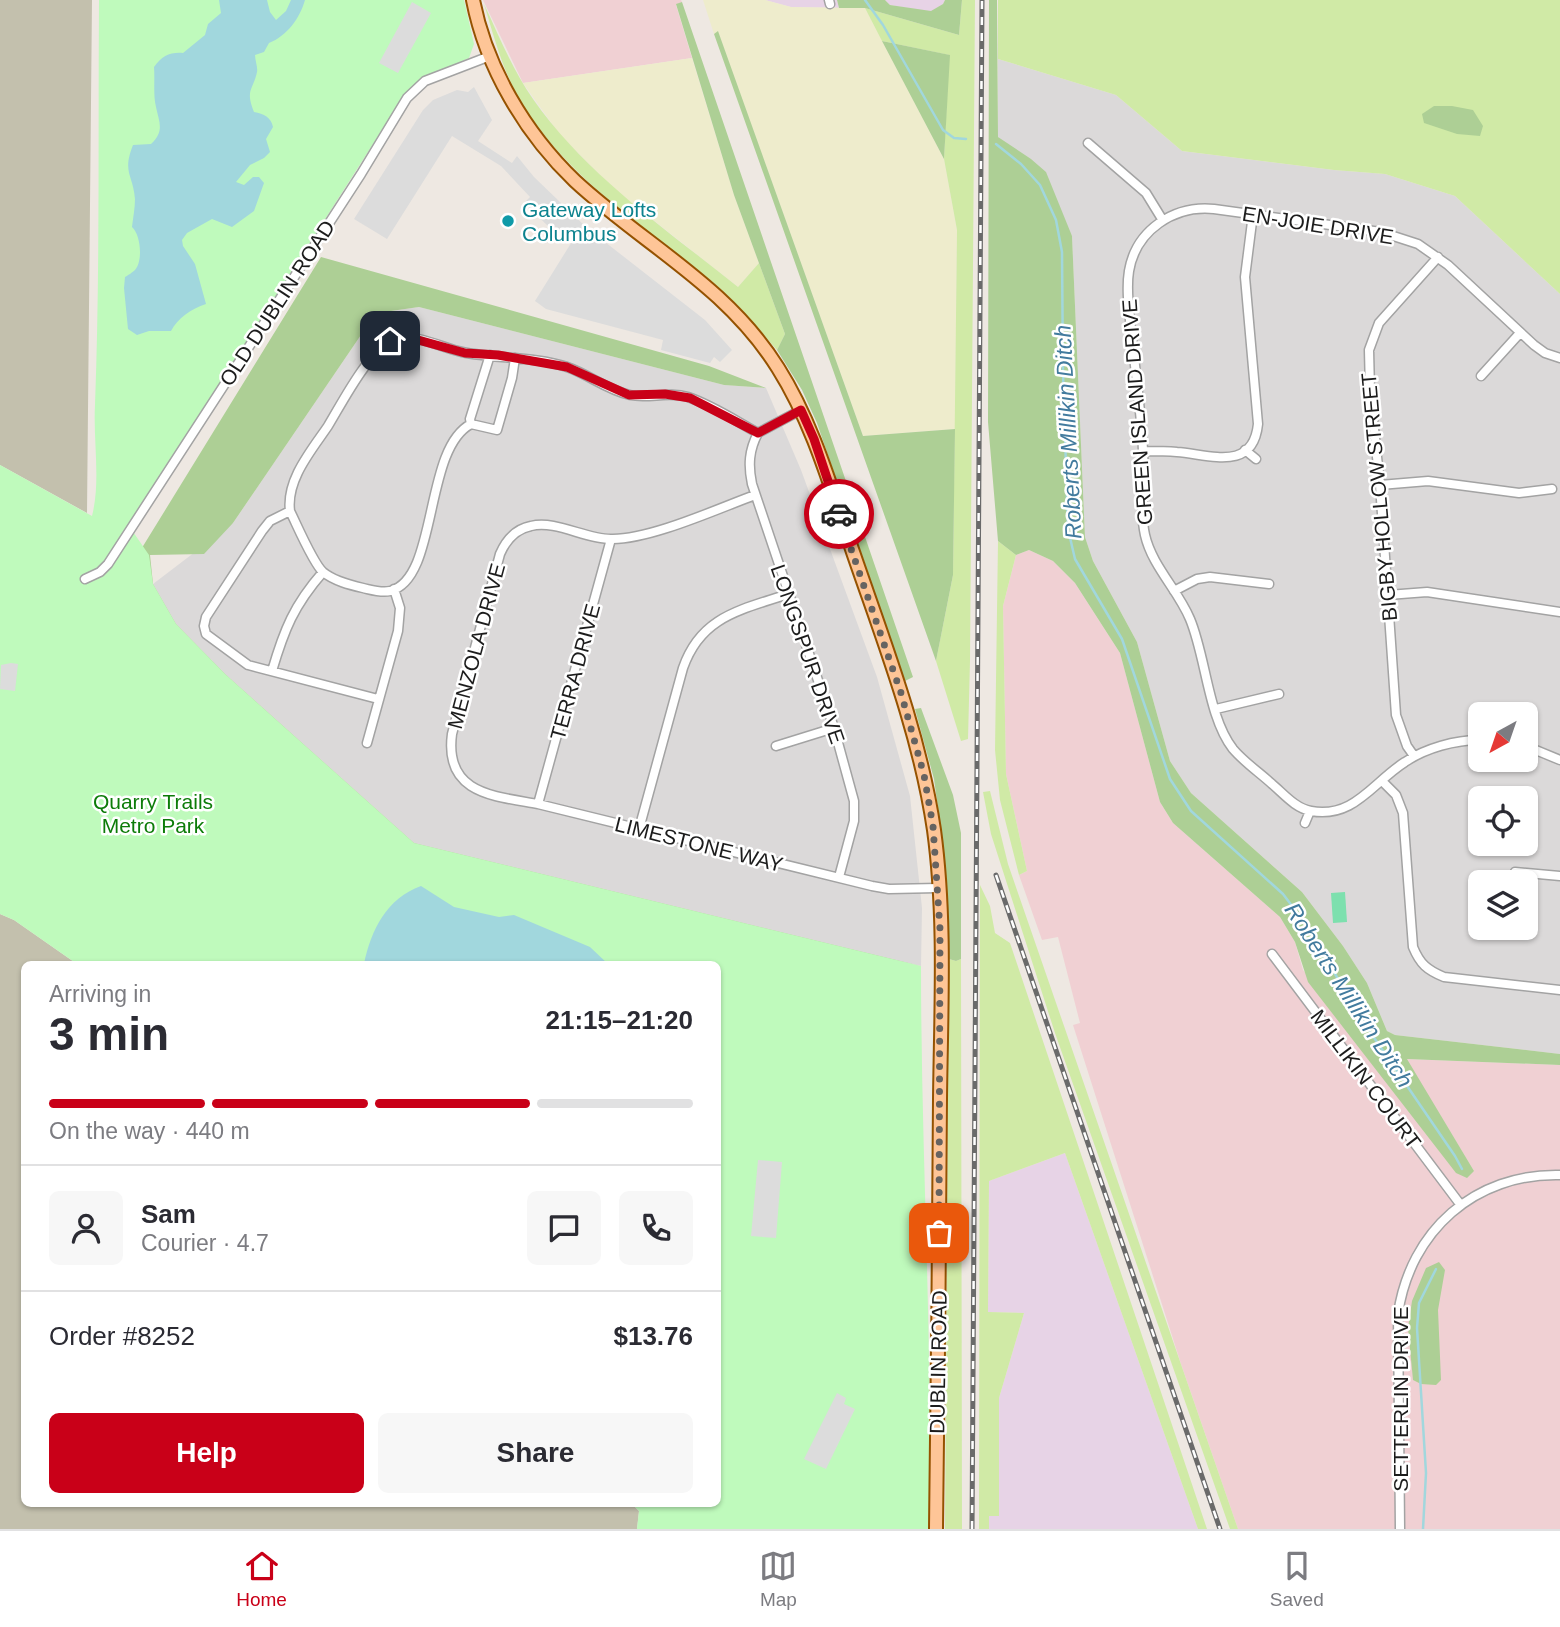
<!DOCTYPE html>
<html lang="en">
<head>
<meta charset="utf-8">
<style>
	:root { --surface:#fff; --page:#f7f7f7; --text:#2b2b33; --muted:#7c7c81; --line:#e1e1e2; --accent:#c90018 }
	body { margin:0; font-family:Arial,sans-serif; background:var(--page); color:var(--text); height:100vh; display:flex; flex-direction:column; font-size:26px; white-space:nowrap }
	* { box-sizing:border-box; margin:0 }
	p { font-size:23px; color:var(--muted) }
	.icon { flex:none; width:38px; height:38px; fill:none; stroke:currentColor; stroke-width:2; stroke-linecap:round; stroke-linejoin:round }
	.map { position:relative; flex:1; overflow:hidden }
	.drawer { position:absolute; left:21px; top:961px; width:700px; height:546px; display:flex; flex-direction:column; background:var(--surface); border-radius:10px; box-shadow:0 2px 5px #0004 }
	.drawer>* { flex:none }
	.needle { width:46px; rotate:220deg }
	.buttons { position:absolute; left:1468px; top:702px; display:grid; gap:14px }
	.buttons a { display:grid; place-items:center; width:70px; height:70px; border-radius:10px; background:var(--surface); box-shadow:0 2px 5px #0004; font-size:35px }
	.pin { position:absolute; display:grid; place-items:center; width:60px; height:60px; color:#fff; margin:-30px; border-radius:14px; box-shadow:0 4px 10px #0006 }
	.courier { position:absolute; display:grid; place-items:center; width:70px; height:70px; margin:-35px; border:5px solid #c90018; border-radius:50%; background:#fff; color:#222; box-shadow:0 2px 9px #0007 }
	.overview em { font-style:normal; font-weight:600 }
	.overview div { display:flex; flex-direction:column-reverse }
	.overview { display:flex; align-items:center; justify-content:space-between; height:119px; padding:0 28px }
	h1 { font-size:46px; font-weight:600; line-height:52px }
	.bar { display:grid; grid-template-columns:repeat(4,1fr); gap:10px 7px; align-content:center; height:84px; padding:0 28px }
	.bar i { height:9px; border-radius:5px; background:var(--line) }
	.bar .current { background:var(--accent) }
	.bar p { grid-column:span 4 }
	.line { display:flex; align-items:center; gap:18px; padding:0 28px; border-top:2px solid var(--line) }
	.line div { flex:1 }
	.round { display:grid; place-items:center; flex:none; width:74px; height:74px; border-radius:10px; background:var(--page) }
	.cta { display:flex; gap:14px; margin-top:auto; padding:14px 28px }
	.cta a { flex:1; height:80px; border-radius:10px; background:var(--accent); color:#fff; font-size:28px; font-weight:600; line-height:80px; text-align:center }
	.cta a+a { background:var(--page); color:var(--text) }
	.tab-bar { display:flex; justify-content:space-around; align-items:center; height:98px; border-top:2px solid var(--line); background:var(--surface); font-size:19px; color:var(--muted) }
	.tab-bar a { display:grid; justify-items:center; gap:4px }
	.tab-bar .current { color:var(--accent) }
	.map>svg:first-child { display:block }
	.residential { fill:#dbd9d9; fill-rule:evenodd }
	.commercial { fill:#f0d0d3 }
	.industrial { fill:#e7d3e6 }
	.construction { fill:#c3c0ad }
	.farmland { fill:#eeeccc }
	.grass { fill:#d0eaa6 }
	.forest { fill:#adcf95 }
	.park { fill:#bffabc }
	.pitch { fill:#7de0ae }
	.parking { fill:#dcdcdc }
	.water { fill:#a1d7dd }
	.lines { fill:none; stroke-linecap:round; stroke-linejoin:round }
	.stream { stroke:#a1d7dd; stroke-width:2.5 }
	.street-casing { stroke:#a3a3a3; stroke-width:11 }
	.primary-casing { stroke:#955200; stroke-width:16 }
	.street { stroke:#fff; stroke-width:8 }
	.primary { stroke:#fec597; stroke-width:12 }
	.rail-casing { stroke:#6a6a6a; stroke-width:5 }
	.rail { stroke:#fff; stroke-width:2.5; stroke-dasharray:8; stroke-linecap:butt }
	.done { stroke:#666361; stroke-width:7; stroke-dasharray:0 12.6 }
	.route { stroke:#c90018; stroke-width:9 }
	.culture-dot { fill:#0f9aa8; stroke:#fff; stroke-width:2.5 }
	.labels { text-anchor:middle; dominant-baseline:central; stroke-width:5; stroke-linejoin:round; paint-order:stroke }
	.culture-label { font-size:21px; fill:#0d838f; stroke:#fff; text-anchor:start }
	.street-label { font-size:21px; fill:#1c1c1c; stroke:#fff }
	.park-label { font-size:21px; fill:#0d7c09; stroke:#fff }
	.water-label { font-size:23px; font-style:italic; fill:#427b9e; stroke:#fff }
</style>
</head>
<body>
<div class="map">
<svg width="1560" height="1529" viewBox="0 0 1560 1529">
	<rect width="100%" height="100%" fill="#eee8e2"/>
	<path class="residential" d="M998 59 1116 95 1182 151 1334 170 1385 174 1455 196 1560 294V1054L1395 1035 1387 1031 1367 983 1343 946 1302 892 1191 793 1170 761 1137 642 1093 561 1085 537 1072 236 998 137ZM1480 714H1526V760H1480ZM1480 798H1526V844H1480ZM1480 882H1526V928H1480Z
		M419 307 724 385 766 388 801 470 877 677 910 796 922 908 921 966 414 843 225 674 176 624 153 584 233 523 363 332 391 311Z"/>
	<path class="commercial" d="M483 0H681L682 2 676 5 692 58 523 83Z
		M1029 550 1053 561 1075 583 1120 653 1160 802 1173 823 1280 917 1295 942 1303 970 1474 1171 1406 1059 1560 1065V1529H1238L1181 1364 1073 1025 1080 1023 1058 937 1042 940 1019 875 1027 871 1006 774 1003 606 1016 555Z"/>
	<path class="industrial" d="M765 0H837L839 8 791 7Z
		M885 0H945L943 4 931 12 890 5Z
		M1065 1153 1198 1529H989V1516L999 1515V1398L1024 1313 988 1312 989 1181Z"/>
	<path class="construction" d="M0 0H92L87 513 0 465Z
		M0 914 14 920 77 964H24V1503H631L639 1511 637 1529H0Z"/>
	<path class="farmland" d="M703 0H765L791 7 865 8 944 159 957 230 955 429 863 436 718 32 714 34Z
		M692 58 734 195 759 263 738 287 614 189 560 135 523 83Z"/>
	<path class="grass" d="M962 0H975L970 661 968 739 961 741 936 661 953 575 957 230 944 159 949 55 882 41 865 8 959 35Z
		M998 0H1560V294L1455 196 1385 174 1334 170 1182 151 1116 95 998 59Z
		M484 4C499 36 513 71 533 99 587 176 666 229 738 287L759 263 785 334 777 350C757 327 738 304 715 284 646 225 575 186 525 108 504 76 495 40 484 4Z
		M998 541 1016 555 1003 606 1006 774 1027 871 1019 875 1000 800 995 750Z
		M990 791 1008 864 1238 1529H1230L1055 1033 991 834 983 792Z
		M980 885 990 906 995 933 1010 943 1207 1529H1198L1065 1153 989 1181 988 1312 1024 1313 999 1398V1516H989V1529H979Z
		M949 959 956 961 961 959 962 1529H945Z"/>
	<path class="forest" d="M837 0H885L890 5 931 11 943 4 945 0H962L959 35 865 8H839Z
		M989 0H997L998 137 1031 159 1046 172 1072 236 1085 537 1093 561 1137 642 1170 761 1191 793 1302 892 1343 946 1367 983 1387 1031 1395 1035 1560 1054V1065L1407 1059 1474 1171 1467 1178 1456 1173 1308 982 1295 942 1280 917 1173 823 1160 802 1120 653 1075 583 1053 561 1029 550 1016 555 998 541 988 422Z
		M682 2 913 677 905 681 817 423 802 390 777 350 785 334 734 195 676 4Z
		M718 31 863 436 955 429 953 575 936 661 714 34Z
		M882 41 950 55 944 159Z
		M1434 106H1452L1473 110 1483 126 1480 136 1457 134 1424 123 1422 114Z
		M321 257 709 366 766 388 724 385 419 307 391 311 363 332 233 523 204 554 150 555 153 584 176 624 225 674 414 843 921 966 428 858 331 807 124 577Z
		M921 708 953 795 961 833V959L956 961 949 959 942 837 934 779 915 709Z
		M1439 1262 1445 1270 1438 1310 1441 1380 1436 1385 1421 1384 1413 1380 1408 1328 1412 1301 1426 1268Z"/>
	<path class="park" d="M99 0H464L474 44 469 58 423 79 405 94 129 526 149 555 153 584 176 624 225 674 414 843 921 966C921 1154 933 1342 929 1529H637L639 1511 631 1503H718V964H77L14 920 0 914V465L92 516C101 481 93 441 95 405 100 270 98 135 99 0Z"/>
	<path class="pitch" d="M1345 892 1347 922 1333 923 1331 893Z"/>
	<path class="parking" d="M412 2 431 13 398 73 379 63Z
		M474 87 492 120 478 141 512 163 517 156 534 177 587 228 705 320 732 350 720 362 714 357 710 363 661 350 663 340 546 309 535 301 573 240 563 231 560 233 548 226 524 203 530 197 501 166 452 136 387 239 354 219 423 110 433 100 457 90 468 92Z
		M11 663 18 664 15 691 0 689 1 665Z
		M758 1160 782 1162 776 1238 751 1236Z
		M837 1393 846 1398 844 1404 855 1409 826 1469 804 1459Z"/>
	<path class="water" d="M219 0H267L270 12 276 20 286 11 291 0H305C300 18 287 36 269 43L264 52 255 55C255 60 258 68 257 72 253 91 245 89 254 112 264 114 271 117 273 127L266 139 270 152 264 158 250 165 236 182 244 185 253 177H259L264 183 254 211 232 227 212 219 187 233 182 240 183 246 195 264 206 304C191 309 178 318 171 331H149L137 335 128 329 124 288 125 277C127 276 133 272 135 270 143 261 141 235 132 227 133 218 135 208 135 199 133 174 122 173 133 145L151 144C165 131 159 122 156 107 153 95 155 80 154 67 162 56 170 52 183 53L205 35 208 24 221 13Z
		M421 886 454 907 499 917 514 915 590 947 608 964H364C371 930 387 898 421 886Z"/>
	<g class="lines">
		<path class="stream" d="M865 0 883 25 943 130 954 138 966 139
			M996 144 1021 164 1040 185 1056 220 1062 252 1063 373 1068 529 1075 559 1122 639 1170 779 1191 811 1283 894 1305 923 1364 1023 1455 1156 1462 1169
			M1423 1529 1426 1473 1417 1328 1419 1303 1436 1269"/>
		<g class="street-casing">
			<path id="street" d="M829 0 830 4
				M1088 143 1146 193 1162 219
				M490 355 470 419 471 424 497 430 512 378 515 358
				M1481 376 1520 333
				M471 424C423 449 439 579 390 591 381 593 372 590 363 588 350 585 334 581 323 572 313 563 297 525 290 511 286 480 311 451 328 426 342 403 370 348 395 339 415 333 443 348 462 352 495 359 534 356 567 367 588 374 607 390 630 395 649 399 668 391 688 397 712 405 736 421 758 433
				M758 433C749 450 748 465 752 484L834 728 854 801V821L839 877
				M758 433 801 410
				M1245 450 1256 459
				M1143 451C1154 451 1166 451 1177 452 1208 454 1253 473 1258 424L1245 277 1253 214
				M1380 485 1428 481 1519 493 1552 489
				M755 495C717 509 649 540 611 539 585 539 556 520 531 526 516 529 506 540 500 554L452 734C444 794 494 796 538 804L872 886 889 889 938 888
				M290 511 270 521 262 531 206 617 204 626 206 634 248 665 378 699
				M85 579 100 572 108 564 361 174 407 98 425 81 490 56
				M1174 591 1197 579 1210 577 1269 584
				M1388 595 1427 592 1560 612
				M272 671C284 630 294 605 323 572
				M1216 709 1279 694
				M1480 740C1455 740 1426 748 1405 762 1373 782 1354 819 1311 811 1295 808 1284 794 1272 784 1260 773 1244 762 1233 749 1208 717 1206 657 1190 619 1178 590 1152 566 1145 535 1139 507 1145 478 1143 450 1141 410 1135 369 1131 329 1129 310 1126 289 1129 271 1136 230 1174 205 1214 209L1381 232 1418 244 1448 265 1534 345 1545 353 1560 358
				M367 743 398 631 400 608 394 589
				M776 746 834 728
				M1526 746 1560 760
				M1414 756 1407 746 1396 715 1380 485 1370 391 1369 350 1379 323 1438 257
				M1382 781 1396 795 1403 813 1413 947C1420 964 1427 970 1444 977L1560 990
				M538 804 611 539
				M1305 823 1310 811
				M639 829 683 668C701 616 741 610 788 594
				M1515 872 1560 876
				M1272 954 1460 1204
				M1400 1529 1398 1314C1410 1231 1475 1173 1560 1175"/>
		</g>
		<g class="primary-casing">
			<path id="primary" d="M473 0C486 67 525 133 575 181 644 245 726 285 778 368 814 425 832 492 854 555 885 645 920 735 934 830 946 918 941 1010 940 1099 939 1242 938 1386 936 1529"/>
		</g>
		<use href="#street" class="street"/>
		<use href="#primary" class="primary"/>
		<g class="rail-casing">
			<path id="rail" d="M996 875 1220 1529
				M972 1529 982 0"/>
		</g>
		<use href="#rail" class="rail"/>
	</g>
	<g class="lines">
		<path class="done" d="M839 514 901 693 924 775 933 826 940 929 939 1233"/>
		<path class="route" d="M390 341 402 337 411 338 465 353 498 355 567 367 629 395 665 394 690 398 758 433 801 410 814 439 839 514"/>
	</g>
	<circle class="culture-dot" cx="508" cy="221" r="7"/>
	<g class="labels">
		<g class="culture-label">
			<text x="522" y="209">Gateway Lofts<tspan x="522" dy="24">Columbus</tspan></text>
		</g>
		<g class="street-label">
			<text transform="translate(1318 225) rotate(9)">EN-JOIE DRIVE</text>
			<text transform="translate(277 303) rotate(-57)">OLD DUBLIN ROAD</text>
			<text transform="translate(1137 412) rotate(-94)">GREEN ISLAND DRIVE</text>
			<text transform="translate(1379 497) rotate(-95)">BIGBY HOLLOW STREET</text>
			<text transform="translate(476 646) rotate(-75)">MENZOLA DRIVE</text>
			<text transform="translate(808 654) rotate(71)">LONGSPUR DRIVE</text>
			<text transform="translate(575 672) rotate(-75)">TERRA DRIVE</text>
			<text transform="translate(699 844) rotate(14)">LIMESTONE WAY</text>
			<text transform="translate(1366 1079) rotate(53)">MILLIKIN COURT</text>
			<text transform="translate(938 1362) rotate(-89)">DUBLIN ROAD</text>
			<text transform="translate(1400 1399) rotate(-90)">SETTERLIN DRIVE</text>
		</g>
		<g class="park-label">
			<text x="153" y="801">Quarry Trails<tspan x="153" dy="24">Metro Park</tspan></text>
		</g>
		<g class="water-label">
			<text transform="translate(1068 432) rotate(-93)">Roberts Millikin Ditch</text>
			<text transform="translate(1349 995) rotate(57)">Roberts Millikin Ditch</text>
		</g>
	</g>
</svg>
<div class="buttons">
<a><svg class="needle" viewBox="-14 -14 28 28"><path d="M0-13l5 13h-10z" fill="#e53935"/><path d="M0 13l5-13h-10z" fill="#7c7c81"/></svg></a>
<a><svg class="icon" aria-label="locate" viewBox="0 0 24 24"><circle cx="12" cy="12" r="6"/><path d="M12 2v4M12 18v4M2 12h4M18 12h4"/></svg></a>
<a><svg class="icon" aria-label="layers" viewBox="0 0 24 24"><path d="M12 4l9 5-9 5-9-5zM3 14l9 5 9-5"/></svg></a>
</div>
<div class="pin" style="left:939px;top:1233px;background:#ea580c"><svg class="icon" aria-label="bag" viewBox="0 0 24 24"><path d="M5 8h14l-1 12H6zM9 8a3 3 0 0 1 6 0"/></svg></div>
<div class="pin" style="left:390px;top:341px;background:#1f2937"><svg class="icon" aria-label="home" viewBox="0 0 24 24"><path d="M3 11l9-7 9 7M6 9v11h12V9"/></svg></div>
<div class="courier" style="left:839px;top:514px"><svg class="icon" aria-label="car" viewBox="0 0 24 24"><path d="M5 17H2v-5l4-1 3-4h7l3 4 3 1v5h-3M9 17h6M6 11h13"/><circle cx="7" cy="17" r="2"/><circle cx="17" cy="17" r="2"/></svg></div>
<section class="drawer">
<div class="overview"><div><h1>3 min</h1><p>Arriving in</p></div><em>21:15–21:20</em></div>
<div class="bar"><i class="current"></i><i class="current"></i><i class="current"></i><i></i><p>On the way · 440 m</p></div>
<div class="line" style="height:126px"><a class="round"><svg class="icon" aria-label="person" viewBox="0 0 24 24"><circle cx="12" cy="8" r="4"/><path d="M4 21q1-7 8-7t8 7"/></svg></a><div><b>Sam</b><p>Courier · 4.7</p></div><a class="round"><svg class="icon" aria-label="chat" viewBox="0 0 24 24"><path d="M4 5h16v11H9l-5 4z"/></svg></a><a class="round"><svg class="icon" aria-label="phone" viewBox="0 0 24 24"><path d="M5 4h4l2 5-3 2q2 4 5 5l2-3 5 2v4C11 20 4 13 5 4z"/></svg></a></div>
<div class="line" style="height:91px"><div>Order #8252</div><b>$13.76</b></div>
<div class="cta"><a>Help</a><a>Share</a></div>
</section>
</div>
<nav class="tab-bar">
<a class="current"><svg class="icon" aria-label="home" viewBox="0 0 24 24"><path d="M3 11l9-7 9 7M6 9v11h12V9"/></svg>Home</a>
<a><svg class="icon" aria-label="map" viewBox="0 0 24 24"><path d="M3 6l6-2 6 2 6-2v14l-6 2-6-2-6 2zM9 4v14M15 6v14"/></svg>Map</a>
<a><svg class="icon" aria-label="saved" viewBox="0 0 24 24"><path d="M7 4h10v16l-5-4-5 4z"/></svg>Saved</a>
</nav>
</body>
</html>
